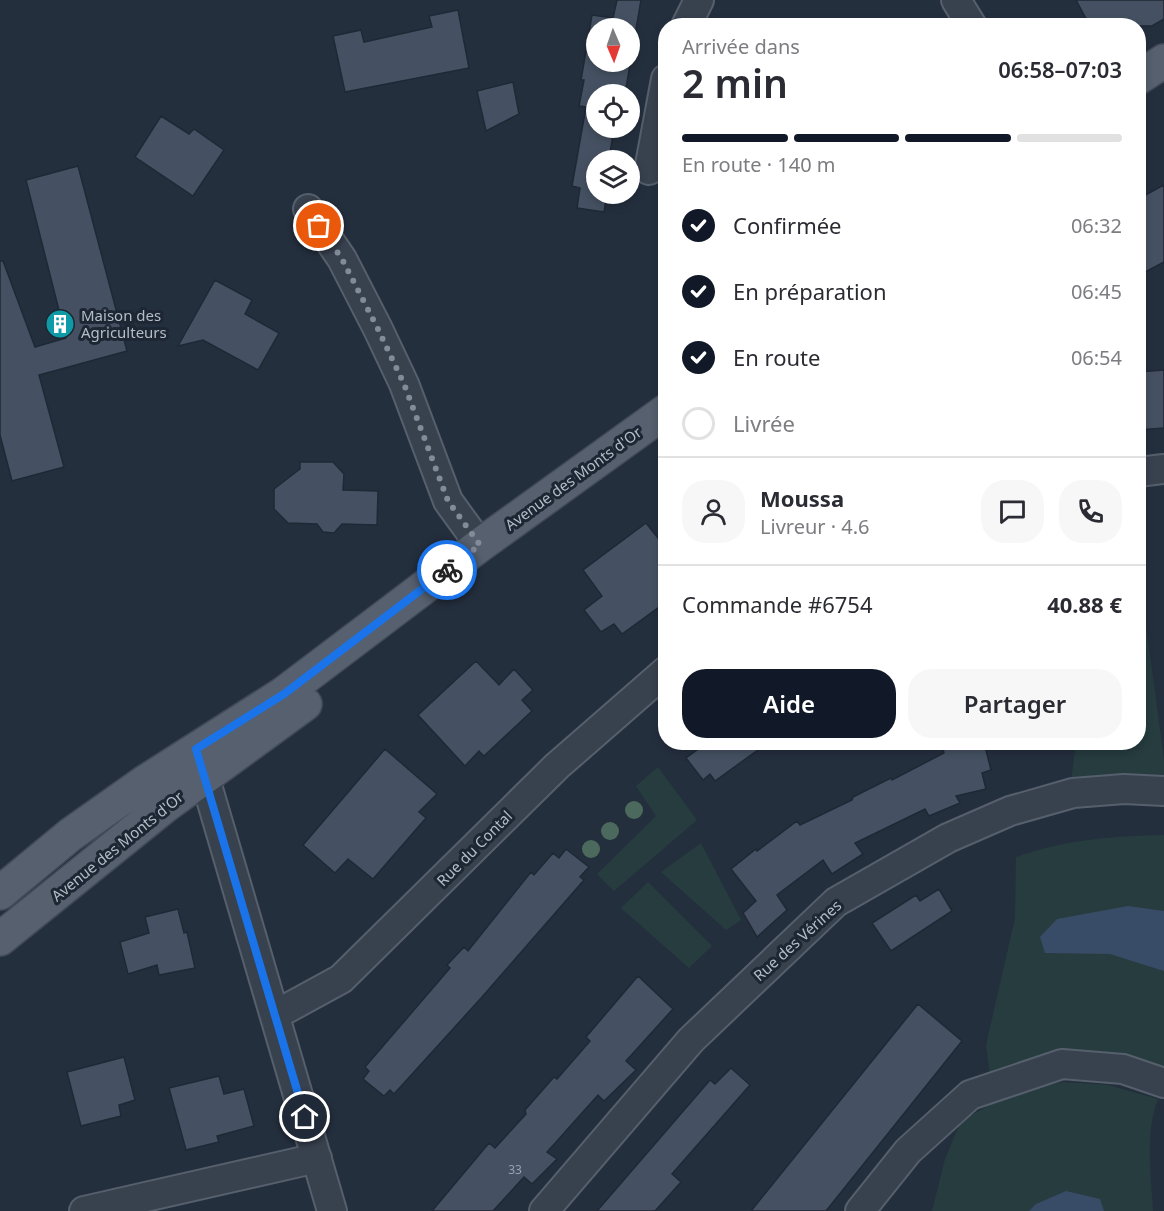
<!DOCTYPE html>
<html lang="fr">
<head>
<meta charset="utf-8">
<style>
	:root { --surface:#fff; --page:#f7f7f7; --text:#2b2b33; --muted:#7c7c81; --line:#e1e1e2; --accent:#111827 }
	body { margin:0; font-family:"Noto Sans",sans-serif; background:var(--page); color:var(--text); height:100vh; display:flex; flex-direction:column; font-size:22px; white-space:nowrap }
	* { box-sizing:border-box; margin:0 }
	p { font-size:20px; color:var(--muted) }
	.icon { flex:none; width:33px; height:33px; fill:none; stroke:currentColor; stroke-width:2; stroke-linecap:round; stroke-linejoin:round }
	.map { position:relative; flex:1; overflow:hidden }
	.drawer { position:absolute; left:658px; top:18px; width:488px; height:732px; display:flex; flex-direction:column; background:var(--surface); border-radius:24px; box-shadow:0 3px 9px #0003 }
	.drawer>* { flex:none }
	.needle { width:39px; rotate:178deg }
	.fabs { position:absolute; left:586px; top:18px; display:grid; gap:12px }
	.fabs a { display:grid; place-items:center; width:54px; height:54px; border-radius:50%; background:var(--surface); box-shadow:0 3px 9px #0003; font-size:30px }
	.pin { position:absolute; display:grid; place-items:center; width:51px; height:51px; color:#fff; margin:-26px; border:3px solid #fff; border-radius:50%; box-shadow:0 2px 6px #0007 }
	.courier { position:absolute; display:grid; place-items:center; width:60px; height:60px; margin:-30px; border:4px solid #1a73e8; border-radius:50%; background:#fff; color:#222; box-shadow:0 2px 8px #0007 }
	.overview em { font-style:normal; font-weight:600 }
	.overview div { display:flex; flex-direction:column-reverse }
	.overview { display:flex; align-items:center; justify-content:space-between; height:102px; padding:0 24px }
	h1 { font-size:39px; font-weight:600; line-height:45px }
	.bar { display:grid; grid-template-columns:repeat(4,1fr); gap:9px 6px; align-content:center; height:72px; padding:0 24px }
	.bar i { height:8px; border-radius:4px; background:var(--line) }
	.bar .active { background:var(--accent) }
	.bar p { grid-column:span 4 }
	.line { display:flex; align-items:center; gap:15px; padding:0 24px; border-top:2px solid var(--line) }
	.line div { flex:1 }
	.round { display:grid; place-items:center; flex:none; width:63px; height:63px; border-radius:24px; background:var(--page) }
	ol { padding:0 24px; list-style:none }
	li { display:flex; align-items:center; gap:18px; height:66px }
	li p { margin-inline-start:auto }
	li .icon { padding:6px; border-radius:50%; background:var(--accent); color:#fff; stroke-width:4 }
	li:last-child { color:var(--muted) }
	li i { width:33px; height:33px; border:3px solid var(--line); border-radius:50% }
	.button { display:flex; gap:12px; margin-top:auto; padding:12px 24px }
	.button a { flex:1; height:69px; border-radius:24px; background:var(--accent); color:#fff; font-size:24px; font-weight:600; line-height:69px; text-align:center }
	.button a+a { background:var(--page); color:var(--text) }
	.map>svg:first-child { display:block }
	.green { fill:#263c3f }
	.water { fill:#394c67 }
	.building { fill:#455162; stroke:#1f2835; stroke-width:1.5; fill-rule:evenodd }
	.lines { fill:none; stroke-linecap:round; stroke-linejoin:round }
	.minor-casing { stroke:#565f6c; stroke-width:32 }
	.primary-casing { stroke:#414a57; stroke-width:36 }
	.minor { stroke:#38414e; stroke-width:28 }
	.primary { stroke:#56606e; stroke-width:33 }
	.tree { fill:#4b6a5d }
	.done { stroke:#828b98; stroke-width:6; stroke-dasharray:0 10.8 }
	.route { stroke:#1a73e8; stroke-width:8 }
	.labels { text-anchor:middle; dominant-baseline:central; stroke-width:6; stroke-linejoin:round; paint-order:stroke }
	.number-label { font-size:12px; fill:#98a1af }
	.poi-label { font-size:15px; fill:#b4bcc9; stroke:#1d2633; text-anchor:start }
	.street-label { font-size:15px; fill:#b4bcc9; stroke:#1d2633 }
</style>
</head>
<body>
<div class="map">
<svg width="1164" height="1211" viewBox="0 0 1164 1211">
	<rect width="100%" height="100%" fill="#242f3e"/>
	<path class="green" d="M1138 589H1141L1164 759V778L1071 782 1076 743 1138 742Z
		M658 767 697 820 614 891 597 874 656 816 636 786Z
		M1164 835V1074L990 1076 986 1045 1015 918 1016 857C1064 840 1112 836 1164 835Z
		M701 843 741 920 726 930 661 872Z
		M648 882 712 946 689 968 621 908Z
		M1063 1082 1108 1085 1158 1099C1145 1131 1151 1177 1153 1211H932L945 1159 961 1121 1014 1091Z"/>
	<path class="water" d="M1128 906 1164 911V971L1110 954 1045 953 1040 937 1057 919Z
		M1066 1191 1100 1199 1104 1211H1029L1036 1204Z"/>
	<path class="building" d="M617 0H641L625 94H597V128H614L610 153 613 154 612 160H597V194H607L604 212 577 208 580 188 572 186 586 107 579 106 584 80H581L592 15 613 18ZM597 28H630V62H597Z
		M1076 0H1164V19L1152 26H1090Z
		M458 10 469 68 345 92 333 36 361 30 364 42 432 27 429 16Z
		M513 82 519 114 486 131 477 91Z
		M161 116 189 134 194 129 224 150 193 196 135 157Z
		M78 166 127 351 39 375 64 467 12 481 0 435V261H3L35 347 66 338 26 180Z
		M1164 185V262L1138 276V199Z
		M215 280 252 300 245 314 279 333 258 370 203 340 178 346Z
		M1164 370V428L1138 430V372Z
		M300 462H333L344 474 343 490 378 491 377 525 342 524 334 533 323 532 317 524 288 523 274 509V489L300 469Z
		M646 523 666 548V602L622 634 614 624 601 632 584 610 602 596 583 570Z
		M476 661 499 685 514 669 533 690 522 700 532 711 484 756 479 751 465 766 418 715Z
		M708 742H769L715 781 710 774 703 780 686 758Z
		M967 742H984L991 770 982 773 986 789 956 796 960 803 929 816 925 809 855 843 863 854 832 874 823 860 777 895 787 910 757 937 743 913 756 901 731 869 756 849 757 851 797 821 800 825 852 800 853 797 891 778 892 780 944 753 943 750Z
		M385 749 437 794 419 812 426 818 373 879 348 859 335 873 303 845Z
		M566 849 589 867 580 877 584 880 482 997 394 1094 390 1090 384 1096 363 1079 369 1071 365 1067 450 968 447 965 464 947 468 951 531 872 534 875 553 853 559 858Z
		M939 889 952 911 891 951 872 923 916 895 920 901Z
		M178 909 184 933 187 932 195 968 159 975 157 965 128 974 120 942 149 933 145 917Z
		M638 976 673 1009 626 1061 636 1070 604 1101 598 1095 547 1152 557 1159 532 1184 524 1177 493 1211H432L489 1143 495 1148 526 1114 525 1110 554 1077 557 1079 590 1041 586 1037Z
		M918 1004 962 1041 826 1211H751Z
		M124 1057 135 1100 119 1105 121 1116 81 1126 67 1072Z
		M731 1068 750 1085 672 1174 681 1182 655 1211H597L710 1080 715 1084Z
		M219 1076 224 1094 244 1089 254 1126 217 1136 219 1142 186 1150 169 1088Z"/>
	<g class="lines">
		<g class="minor-casing">
			<path id="minor" d="M956 0 972 26
				M686 26 699 0
				M649 170 666 79
				M308 209 342 259 378 329 404 384 448 501 480 545
				M1138 472 1164 469
				M199 758 332 1211
				M275 1015 341 979 557 766 666 671
				M84 1211 317 1158
				M544 1211 691 1040 836 902 948 838 1010 811 1073 793 1124 789 1164 791
				M860 1211 908 1151 970 1095 1062 1064 1123 1069 1164 1083"/>
		</g>
		<g class="primary-casing">
			<path id="primary" d="M1138 78 1164 61
				M0 893 70 835 145 782 283 694 480 545 666 411
				M0 939 165 806 305 704"/>
		</g>
		<use href="#minor" class="minor"/>
		<use href="#primary" class="primary"/>
	</g>
	<g class="tree">
		<circle cx="634" cy="810" r="9"/>
		<circle cx="610" cy="831" r="9"/>
		<circle cx="591" cy="849" r="9"/>
	</g>
	<g class="lines">
		<path class="done" d="M319 226 342 259 378 329 404 384 448 501 480 545 447 570"/>
		<path class="route" d="M305 1117 196 749 284 694 447 570"/>
	</g>
	<defs>
		<g id="building-disc" transform="scale(1.5)"><circle r="9.5" fill="#0f9aa8" stroke="#1d2633"/><path d="M-4-6H4V6H1V3H-1V6H-4ZM-2.5-4.3h1.7v1.8h-1.7ZM.8-4.3h1.7v1.8H.8ZM-2.5-1h1.7V.8h-1.7ZM.8-1h1.7V.8H.8Z" fill="#fff"/></g>
	</defs>
	<g fill-rule="evenodd">
		<use href="#building-disc" x="60" y="324"/>
	</g>
	<g class="labels">
		<g class="number-label">
			<text x="515" y="1169">33</text>
		</g>
		<g class="poi-label">
			<text x="81" y="315">Maison des<tspan x="81" dy="17">Agriculteurs</tspan></text>
		</g>
		<g class="street-label">
			<text transform="translate(573 478) rotate(-36)">Avenue des Monts d'Or</text>
			<text transform="translate(117 846) rotate(-39)">Avenue des Monts d'Or</text>
			<text transform="translate(474 848) rotate(-45)">Rue du Contal</text>
			<text transform="translate(797 940) rotate(-42)">Rue des Vérines</text>
		</g>
	</g>
</svg>
<div class="fabs">
<a><svg class="needle" viewBox="-14 -14 28 28"><path d="M0-13l5 13h-10z" fill="#e53935"/><path d="M0 13l5-13h-10z" fill="#7c7c81"/></svg></a>
<a><svg class="icon" aria-label="locate" viewBox="0 0 24 24"><circle cx="12" cy="12" r="6"/><path d="M12 2v4M12 18v4M2 12h4M18 12h4"/></svg></a>
<a><svg class="icon" aria-label="layers" viewBox="0 0 24 24"><path d="M12 4l9 5-9 5-9-5zM3 14l9 5 9-5"/></svg></a>
</div>
<div class="pin" style="left:319px;top:226px;background:#ea580c"><svg class="icon" aria-label="bag" viewBox="0 0 24 24"><path d="M5 8h14l-1 12H6zM9 8a3 3 0 0 1 6 0"/></svg></div>
<div class="pin" style="left:305px;top:1117px;background:#1f2937"><svg class="icon" aria-label="home" viewBox="0 0 24 24"><path d="M3 11l9-7 9 7M6 9v11h12V9"/></svg></div>
<div class="courier" style="left:447px;top:570px"><svg class="icon" aria-label="bike" viewBox="0 0 24 24"><circle cx="6" cy="16" r="4"/><circle cx="18" cy="16" r="4"/><path d="M6 16l4-8h5l3 8M10 8l3 8H6M13 5h3"/></svg></div>
<section class="drawer">
<div class="overview"><div><h1>2 min</h1><p>Arrivée dans</p></div><em>06:58–07:03</em></div>
<div class="bar"><i class="active"></i><i class="active"></i><i class="active"></i><i></i><p>En route · 140 m</p></div>
<ol>
<li><svg class="icon" aria-label="check" viewBox="0 0 24 24"><path d="M5 12l5 5 9-10"/></svg>Confirmée<p>06:32</p></li>
<li><svg class="icon" aria-label="check" viewBox="0 0 24 24"><path d="M5 12l5 5 9-10"/></svg>En préparation<p>06:45</p></li>
<li><svg class="icon" aria-label="check" viewBox="0 0 24 24"><path d="M5 12l5 5 9-10"/></svg>En route<p>06:54</p></li>
<li><i></i>Livrée</li>
</ol>
<div class="line" style="height:108px"><a class="round"><svg class="icon" aria-label="person" viewBox="0 0 24 24"><circle cx="12" cy="8" r="4"/><path d="M4 21q1-7 8-7t8 7"/></svg></a><div><b>Moussa</b><p>Livreur · 4.6</p></div><a class="round"><svg class="icon" aria-label="chat" viewBox="0 0 24 24"><path d="M4 5h16v11H9l-5 4z"/></svg></a><a class="round"><svg class="icon" aria-label="phone" viewBox="0 0 24 24"><path d="M5 4h4l2 5-3 2q2 4 5 5l2-3 5 2v4C11 20 4 13 5 4z"/></svg></a></div>
<div class="line" style="height:78px"><div>Commande #6754</div><b>40.88 €</b></div>
<div class="button"><a>Aide</a><a>Partager</a></div>
</section>
</div>
</body>
</html>
